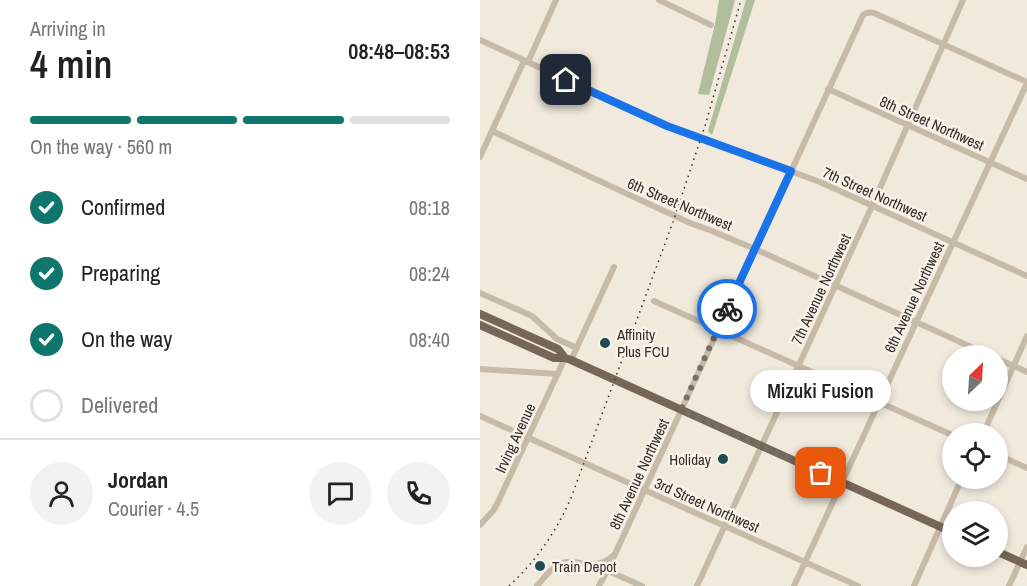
<!DOCTYPE html>
<html lang="en">
<head>
<meta charset="utf-8">
<style>
	:root { --surface:#fff; --page:#f2f2f2; --text:#222; --muted:#767676; --line:#e0e0e0; --accent:#0f766e }
	body { margin:0; font-family:"Archivo Narrow",sans-serif; background:var(--page); color:var(--text); height:100vh; display:flex; flex-direction:column; font-size:22px; white-space:nowrap }
	* { box-sizing:border-box; margin:0 }
	p { font-size:20px; color:var(--muted) }
	.icon { flex:none; width:33px; height:33px; fill:none; stroke:currentColor; stroke-width:2; stroke-linecap:round; stroke-linejoin:round }
	.map { position:relative; flex:1; overflow:hidden }
	.side { display:flex; flex-direction:column; background:var(--surface); width:480px }
	.side>* { flex:none }
	.needle { width:39px; rotate:25deg }
	.fabs { position:absolute; left:462px; top:345px; display:grid; gap:12px }
	.fabs a { display:grid; place-items:center; width:66px; height:66px; border-radius:50%; background:var(--surface); box-shadow:0 3px 9px #0003; font-size:30px }
	.pin { position:absolute; display:grid; place-items:center; width:51px; height:51px; color:#fff; margin:-26px; border-radius:12px; box-shadow:0 3px 9px #0006 }
	.courier { position:absolute; display:grid; place-items:center; width:60px; height:60px; margin:-30px; border:4px solid #1a73e8; border-radius:50%; background:#fff; color:#222; box-shadow:0 2px 8px #0007 }
	.bubble { position:absolute; height:42px; border-radius:21px; background:var(--surface); box-shadow:0 3px 9px #0003; font-size:20px; font-weight:600; line-height:42px; text-align:center }
	.headline em { font-style:normal; font-weight:600 }
	.headline div { display:flex; flex-direction:column-reverse }
	.headline { display:flex; align-items:center; justify-content:space-between; height:102px; padding:0 30px }
	h1 { font-size:39px; font-weight:600; line-height:45px }
	.bar { display:grid; grid-template-columns:repeat(4,1fr); gap:9px 6px; align-content:center; height:72px; padding:0 30px }
	.bar i { height:8px; border-radius:4px; background:var(--line) }
	.bar .selected { background:var(--accent) }
	.bar p { grid-column:span 4 }
	.line { display:flex; align-items:center; gap:15px; padding:0 30px; border-top:2px solid var(--line) }
	.line div { flex:1 }
	.round { display:grid; place-items:center; flex:none; width:63px; height:63px; border-radius:32px; background:var(--page) }
	ol { padding:0 30px; list-style:none }
	li { display:flex; align-items:center; gap:18px; height:66px }
	li p { margin-inline-start:auto }
	li .icon { padding:6px; border-radius:50%; background:var(--accent); color:#fff; stroke-width:4 }
	li:last-child { color:var(--muted) }
	li i { width:33px; height:33px; border:3px solid var(--line); border-radius:50% }
	main { display:flex; flex:1; min-height:0 }
	.map>svg:first-child { display:block }
	.green { fill:#b0be9d }
	.lines { fill:none; stroke-linecap:round; stroke-linejoin:round }
	.minor { stroke:#c8baa9; stroke-width:6 }
	.major { stroke:#76665a; stroke-width:8 }
	.rail { stroke:#352e28; stroke-width:1.5; stroke-dasharray:1.5 4.5; stroke-linecap:butt }
	.done { stroke:#766f67; stroke-width:6; stroke-dasharray:0 10.8 }
	.route { stroke:#1a73e8; stroke-width:8 }
	.poi-dot { fill:#204b54; stroke:#f8f2e8; stroke-width:2 }
	.labels { text-anchor:middle; dominant-baseline:central; stroke-width:5; stroke-linejoin:round; paint-order:stroke }
	.street-label { font-size:15px; fill:#352e28; stroke:#f8f2e8 }
	.poi-label { font-size:15px; fill:#352e28; stroke:#f8f2e8; text-anchor:start }
</style>
</head>
<body>
<main>
<section class="side">
<div class="headline"><div><h1>4 min</h1><p>Arriving in</p></div><em>08:48–08:53</em></div>
<div class="bar"><i class="selected"></i><i class="selected"></i><i class="selected"></i><i></i><p>On the way · 560 m</p></div>
<ol>
<li><svg class="icon" aria-label="check" viewBox="0 0 24 24"><path d="M5 12l5 5 9-10"/></svg>Confirmed<p>08:18</p></li>
<li><svg class="icon" aria-label="check" viewBox="0 0 24 24"><path d="M5 12l5 5 9-10"/></svg>Preparing<p>08:24</p></li>
<li><svg class="icon" aria-label="check" viewBox="0 0 24 24"><path d="M5 12l5 5 9-10"/></svg>On the way<p>08:40</p></li>
<li><i></i>Delivered</li>
</ol>
<div class="line" style="height:108px"><a class="round"><svg class="icon" aria-label="person" viewBox="0 0 24 24"><circle cx="12" cy="8" r="4"/><path d="M4 21q1-7 8-7t8 7"/></svg></a><div><b>Jordan</b><p>Courier · 4.5</p></div><a class="round"><svg class="icon" aria-label="chat" viewBox="0 0 24 24"><path d="M4 5h16v11H9l-5 4z"/></svg></a><a class="round"><svg class="icon" aria-label="phone" viewBox="0 0 24 24"><path d="M5 4h4l2 5-3 2q2 4 5 5l2-3 5 2v4C11 20 4 13 5 4z"/></svg></a></div>
</section>
<div class="map">
<svg width="547" height="586" viewBox="0 0 547 586">
	<rect width="100%" height="100%" fill="#f0e9dc"/>
	<path class="green" d="M239 0H255L229 95 218 94 235 24Z
		M266 0H275L232 135 228 131Z"/>
	<g class="lines">
		<path class="minor" d="M179 0 231 25
			M0 40 187 126 340 182 547 276
			M48 62 76 0
			M348 89 547 179
			M12 131 210 223 232 231 275 249 511 356
			M0 157 44 61
			M0 293 52 316 77 339 97 348
			M174 301 472 435
			M518 359 547 372
			M91 360 134 267
			M0 369 78 374
			M0 416 378 586
			M503 434 547 336
			M518 455 547 468
			M0 525 13 511 17 504 85 358
			M112 566 126 570 162 586
			M57 586C63 579 70 569 78 565 96 554 110 576 134 555
			M119 586 130 565 383 15C387 12 390 12 394 13L547 82
			M217 586 392 206 483 0
			M314 586 547 83
			M434 586 482 478
			M529 586 547 547"/>
		<path class="major" d="M0 314 78 349 85 358
			M0 325 74 358H85L91 360 472 532
			M518 552 547 565"/>
		<path class="rail" d="M29 586C56 561 76 532 91 498L193 222 225 126 261 0"/>
	</g>
	<g class="lines">
		<path class="done" d="M247 309 201 410 341 473"/>
		<path class="route" d="M86 80 187 126 311 171 247 309"/>
	</g>
	<g class="poi-dot">
		<circle cx="125" cy="343" r="6"/>
		<circle cx="243" cy="459" r="6"/>
		<circle cx="60" cy="566" r="6"/>
	</g>
	<g class="labels">
		<g class="street-label">
			<text transform="translate(452 123) rotate(24)">8th Street Northwest</text>
			<text transform="translate(395 194) rotate(24)">7th Street Northwest</text>
			<text transform="translate(200 204) rotate(23)">6th Street Northwest</text>
			<text transform="translate(341 289) rotate(-65)">7th Avenue Northwest</text>
			<text transform="translate(434 297) rotate(-65)">6th Avenue Northwest</text>
			<text transform="translate(35 438) rotate(-65)">Irving Avenue</text>
			<text transform="translate(159 474) rotate(-65)">8th Avenue Northwest</text>
			<text transform="translate(227 505) rotate(24)">3rd Street Northwest</text>
		</g>
		<g class="poi-label">
			<text x="137" y="334">Affinity<tspan x="137" dy="17">Plus FCU</tspan></text>
			<text x="231" y="459" text-anchor="end">Holiday</text>
			<text x="72" y="566">Train Depot</text>
		</g>
	</g>
</svg>
<div class="fabs">
<a><svg class="needle" viewBox="-14 -14 28 28"><path d="M0-13l5 13h-10z" fill="#e53935"/><path d="M0 13l5-13h-10z" fill="#767676"/></svg></a>
<a><svg class="icon" aria-label="locate" viewBox="0 0 24 24"><circle cx="12" cy="12" r="6"/><path d="M12 2v4M12 18v4M2 12h4M18 12h4"/></svg></a>
<a><svg class="icon" aria-label="layers" viewBox="0 0 24 24"><path d="M12 4l9 5-9 5-9-5zM3 14l9 5 9-5"/></svg></a>
</div>
<div class="pin" style="left:341px;top:473px;background:#ea580c"><svg class="icon" aria-label="bag" viewBox="0 0 24 24"><path d="M5 8h14l-1 12H6zM9 8a3 3 0 0 1 6 0"/></svg></div>
<div class="pin" style="left:86px;top:80px;background:#1f2937"><svg class="icon" aria-label="home" viewBox="0 0 24 24"><path d="M3 11l9-7 9 7M6 9v11h12V9"/></svg></div>
<div class="courier" style="left:247px;top:309px"><svg class="icon" aria-label="bike" viewBox="0 0 24 24"><circle cx="6" cy="16" r="4"/><circle cx="18" cy="16" r="4"/><path d="M6 16l4-8h5l3 8M10 8l3 8H6M13 5h3"/></svg></div>
<div class="bubble" style="left:270px;top:370px;width:141px">Mizuki Fusion</div>
</div>
</main>
</body>
</html>
